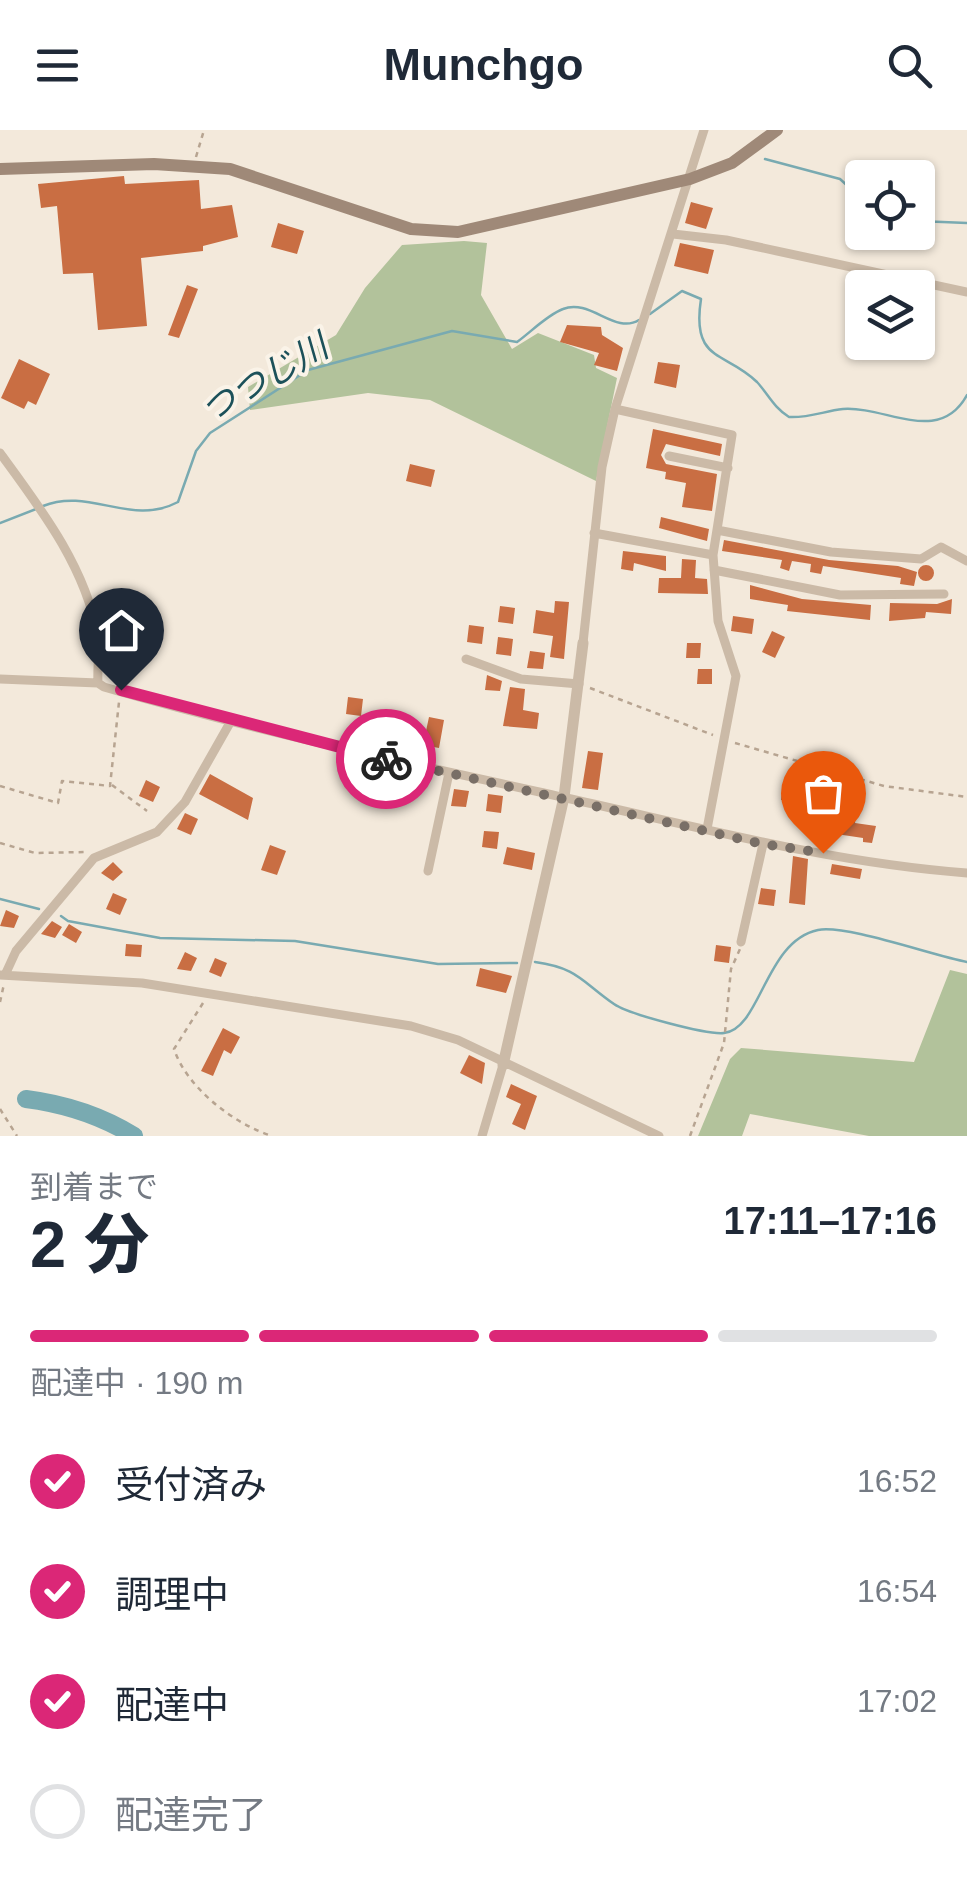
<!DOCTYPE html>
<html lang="ja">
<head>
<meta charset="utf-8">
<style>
	:root { --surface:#fff; --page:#f6f6f7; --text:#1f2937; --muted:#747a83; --line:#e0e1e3; --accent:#db2777 }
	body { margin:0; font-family:Helvetica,"Noto Sans JP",sans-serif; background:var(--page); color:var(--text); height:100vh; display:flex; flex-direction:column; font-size:38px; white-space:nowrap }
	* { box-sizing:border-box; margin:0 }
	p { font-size:32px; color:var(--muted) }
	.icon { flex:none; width:55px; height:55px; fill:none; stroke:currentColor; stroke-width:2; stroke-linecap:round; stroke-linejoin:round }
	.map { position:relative; height:1006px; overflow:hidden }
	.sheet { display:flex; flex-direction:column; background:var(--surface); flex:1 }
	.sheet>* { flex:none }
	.fabs { position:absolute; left:845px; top:30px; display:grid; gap:20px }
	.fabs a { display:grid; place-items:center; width:90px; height:90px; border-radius:10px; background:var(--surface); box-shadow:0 2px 8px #0004; font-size:50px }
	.pin { position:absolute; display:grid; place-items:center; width:85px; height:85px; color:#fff; margin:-102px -42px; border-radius:50% 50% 50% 0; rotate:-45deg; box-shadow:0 0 10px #0007 }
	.pin .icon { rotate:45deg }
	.courier { position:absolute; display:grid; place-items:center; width:100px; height:100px; margin:-50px; border:8px solid #db2777; border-radius:50%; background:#fff; color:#222; box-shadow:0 2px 12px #0007 }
	.head em { font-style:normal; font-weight:800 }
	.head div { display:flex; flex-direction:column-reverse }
	.head { display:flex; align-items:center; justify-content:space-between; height:170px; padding:0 30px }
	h1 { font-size:65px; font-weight:800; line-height:75px }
	.bar { display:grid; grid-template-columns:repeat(4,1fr); gap:15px 10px; align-content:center; height:120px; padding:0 30px }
	.bar i { height:12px; border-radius:8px; background:var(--line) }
	.bar .on { background:var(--accent) }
	.bar p { grid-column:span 4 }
	ol { padding:0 30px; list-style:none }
	li { display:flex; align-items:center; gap:30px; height:110px }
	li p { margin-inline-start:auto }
	li .icon { padding:10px; border-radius:50%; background:var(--accent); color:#fff; stroke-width:4 }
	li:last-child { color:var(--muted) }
	li i { width:55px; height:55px; border:5px solid var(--line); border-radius:50% }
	header { display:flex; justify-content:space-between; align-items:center; height:130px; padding:0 30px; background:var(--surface); font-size:45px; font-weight:800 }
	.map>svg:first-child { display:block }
	.green { fill:#b2c29b }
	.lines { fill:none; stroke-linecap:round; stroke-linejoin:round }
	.stream { stroke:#79aab1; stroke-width:2.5 }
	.river { stroke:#79aab1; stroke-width:18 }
	.building { fill:#c96e43 }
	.path { stroke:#b7a491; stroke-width:2.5; stroke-dasharray:5 5; stroke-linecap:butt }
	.minor { stroke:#cbbaa7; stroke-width:9 }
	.tertiary { stroke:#cbbaa7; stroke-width:11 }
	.secondary { stroke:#9f8978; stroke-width:12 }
	.done { stroke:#796f67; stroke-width:10; stroke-dasharray:0 18 }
	.route { stroke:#db2777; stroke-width:12 }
	.labels { text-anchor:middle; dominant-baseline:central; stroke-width:8; stroke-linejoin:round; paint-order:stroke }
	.water-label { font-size:35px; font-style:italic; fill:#1c515a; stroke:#faf3e8 }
</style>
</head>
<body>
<header><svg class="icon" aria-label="menu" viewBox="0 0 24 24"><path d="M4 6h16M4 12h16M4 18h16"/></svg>Munchgo<svg class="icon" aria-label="search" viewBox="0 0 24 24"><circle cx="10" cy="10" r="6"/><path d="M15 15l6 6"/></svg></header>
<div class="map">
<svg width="967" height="1006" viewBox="0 0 967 1006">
	<rect width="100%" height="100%" fill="#f3e9db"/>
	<path class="green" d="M464 111 487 113 481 165 512 219 538 203 594 225 596 238 617 248 596 351 430 270 368 263 250 280 248 257 336 205 365 158 402 115Z
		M950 840 967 844V1006H869L750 984 742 1006H698L730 929 741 918 914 932Z"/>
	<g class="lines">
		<path class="stream" d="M765 29 840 49 862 69
			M918 91 967 93
			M650 184 682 161 701 169C691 233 726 221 757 252 768 264 774 278 789 287 810 288 824 281 843 279 887 276 939 316 967 265
			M43 376C90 357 131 397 178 372L196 321 210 303 308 240 452 201 517 212C531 202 547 185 563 179 590 168 615 205 639 190
			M0 393 36 379
			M0 769 39 779
			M61 786 68 791 160 808 295 811 438 834 517 833
			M535 832C578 838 581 851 614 874 628 884 707 905 724 903 761 899 765 811 818 800 845 794 934 826 967 832"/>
		<path class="river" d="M26 969C65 974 100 985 134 1006"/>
	</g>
	<path class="building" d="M124 46 125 54 199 50 201 79 232 75 238 107 203 116V121L141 128 147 196 98 200 93 143 63 144 57 76 41 78 38 54Z
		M691 72 713 78 706 99 685 93Z
		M278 93 304 101 297 124 271 117Z
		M680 113 714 120 708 144 674 136Z
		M187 155 198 159 179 208 168 205Z
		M567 195 601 197 602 205 623 218 617 241 594 235 599 223 560 212Z
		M19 229 50 244 36 275 28 271 24 279 1 268Z
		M658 232 680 235 676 258 654 253Z
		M653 299 722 314 720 326 666 314 661 325 666 334 717 344 712 381 682 377 686 353 665 349 666 342 646 338Z
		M410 334 435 340 431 357 406 351Z
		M661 387 709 399 707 411 659 398Z
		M724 410 829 430 898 436 917 442 914 456 900 454 901 448 823 436 821 444 810 442 811 434 792 431 789 441 780 438 782 430 722 421Z
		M623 421 666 426V441L634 433 633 441 621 439Z
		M682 429 696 430 695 448 707 449 708 464 658 463 659 448H681Z
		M918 443a8 8 0 1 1 16 0a8 8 0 1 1-16 0Z
		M750 455 802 469 871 475 870 490 787 481 788 475 750 469Z
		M952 469 951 484 926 482 925 488 889 491 890 473 937 474Z
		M555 471 569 472 564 529 550 527 553 506 533 503 536 480 554 483Z
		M500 476 515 478 513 494 498 492Z
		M733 486 754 489 752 504 731 501Z
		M469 495 484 497 482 514 467 512Z
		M772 501 785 507 775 528 762 522Z
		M498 507 513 509 511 526 496 524Z
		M687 513H701L700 528H686Z
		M530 521 545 523 543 539 527 538Z
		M698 539H712V554H697Z
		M487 545 502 551 500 561 485 560Z
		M510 557 525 559 523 580 539 583 537 599 503 596Z
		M348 567 363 569 361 586 346 584Z
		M429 587 444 590 439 618 423 615Z
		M588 621 603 623 598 660 582 658Z
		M816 642 831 644 829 664 858 668 855 693 876 696 872 713 863 712V708L823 702 822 708 807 706Z
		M210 644 253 668 248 690 199 664Z
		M146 650 160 657 153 672 139 666Z
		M783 654 798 656 796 672 781 670Z
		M454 659 469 661 466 677 451 676Z
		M488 664 503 666 501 683 486 681Z
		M185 683 198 689 191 705 177 699Z
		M484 701 499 702 497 719 482 717Z
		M270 715 286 721 277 745 261 740Z
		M507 717 535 723 532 740 503 734Z
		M793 726 808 729 805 775 789 773Z
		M113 732 123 742 113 751 101 743Z
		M832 734 862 739 860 749 830 744Z
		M761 758 776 760 774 776 758 774Z
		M113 763 127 769 120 785 106 779Z
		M6 780 19 786 14 798 0 796Z
		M52 791 62 797 55 808 41 804Z
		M69 794 82 802 76 813 62 805Z
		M126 814 142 815 141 827 125 826Z
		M716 815 731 817 729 833 714 831Z
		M185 822 197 828 191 841 177 839Z
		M215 828 227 833 221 847 209 842Z
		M480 838 512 846 506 863 476 856Z
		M223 898 240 907 231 924 224 920 213 946 201 941Z
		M469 925 485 933 482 954 460 943Z
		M511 954 537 966 525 1000 512 994 521 974 506 967Z"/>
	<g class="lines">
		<path class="path" d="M196 27 204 0
			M590 558 713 605
			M735 613 884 656 967 667
			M112 655 147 681
			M0 656 58 673 62 651 110 656 119 572
			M0 713 35 723 87 722
			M0 872 4 854
			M203 873 174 919C187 958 234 994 272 1006
			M0 979 17 1006
			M690 1006 724 913 731 839 740 819"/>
		<path class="minor" d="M673 104 726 110 967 162
			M615 279 732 305 713 425 718 491 736 546 707 699
			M0 323C41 379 85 436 98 506 100 522 97 537 98 553L104 557C258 602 414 634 571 669 702 698 832 733 967 743
			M669 326 728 338
			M717 400 831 422 921 429 941 417 967 431
			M594 403 713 425
			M714 440 840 465 944 464
			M583 513 602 337 615 279 704 0
			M466 529 521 549 579 554
			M0 549 98 553
			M428 741 449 643
			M741 812 763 714
			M0 845 142 853 411 896 458 910 659 1006
			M5 845 16 821 94 728 157 702 185 672 231 591
			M482 1006 503 935"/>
		<path class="tertiary" d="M503 935 564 667 583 513"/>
		<path class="secondary" d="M0 39 154 34 230 39 411 99 458 102 690 49 732 33 777 0"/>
	</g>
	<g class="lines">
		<path class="done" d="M386 629 763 714 823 723"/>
		<path class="route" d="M121 560 386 629"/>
	</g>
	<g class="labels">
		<g class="water-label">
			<text transform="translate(264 248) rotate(-30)">つつじ川</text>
		</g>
	</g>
</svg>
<div class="fabs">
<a><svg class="icon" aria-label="locate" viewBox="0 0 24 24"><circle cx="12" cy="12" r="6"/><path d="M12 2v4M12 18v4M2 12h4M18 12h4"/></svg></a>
<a><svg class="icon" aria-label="layers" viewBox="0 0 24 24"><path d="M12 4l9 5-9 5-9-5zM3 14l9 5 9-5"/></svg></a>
</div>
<div class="pin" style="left:823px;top:723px;background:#ea580c"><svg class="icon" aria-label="bag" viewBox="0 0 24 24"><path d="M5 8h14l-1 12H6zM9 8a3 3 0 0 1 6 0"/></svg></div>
<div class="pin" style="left:121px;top:560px;background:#1f2937"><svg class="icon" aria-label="home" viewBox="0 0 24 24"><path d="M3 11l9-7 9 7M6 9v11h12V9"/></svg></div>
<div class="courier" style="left:386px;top:629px"><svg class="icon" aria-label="bike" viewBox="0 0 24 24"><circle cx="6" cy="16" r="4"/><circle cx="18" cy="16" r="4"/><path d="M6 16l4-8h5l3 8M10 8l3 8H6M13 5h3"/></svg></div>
</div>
<section class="sheet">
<div class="head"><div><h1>2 分</h1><p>到着まで</p></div><em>17:11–17:16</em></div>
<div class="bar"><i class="on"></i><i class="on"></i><i class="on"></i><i></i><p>配達中 · 190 m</p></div>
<ol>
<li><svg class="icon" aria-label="check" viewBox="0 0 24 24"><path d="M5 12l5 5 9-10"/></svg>受付済み<p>16:52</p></li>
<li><svg class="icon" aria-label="check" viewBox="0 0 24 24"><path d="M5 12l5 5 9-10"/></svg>調理中<p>16:54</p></li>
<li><svg class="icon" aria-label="check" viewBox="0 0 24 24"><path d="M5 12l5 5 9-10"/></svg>配達中<p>17:02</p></li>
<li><i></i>配達完了</li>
</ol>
</section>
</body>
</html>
